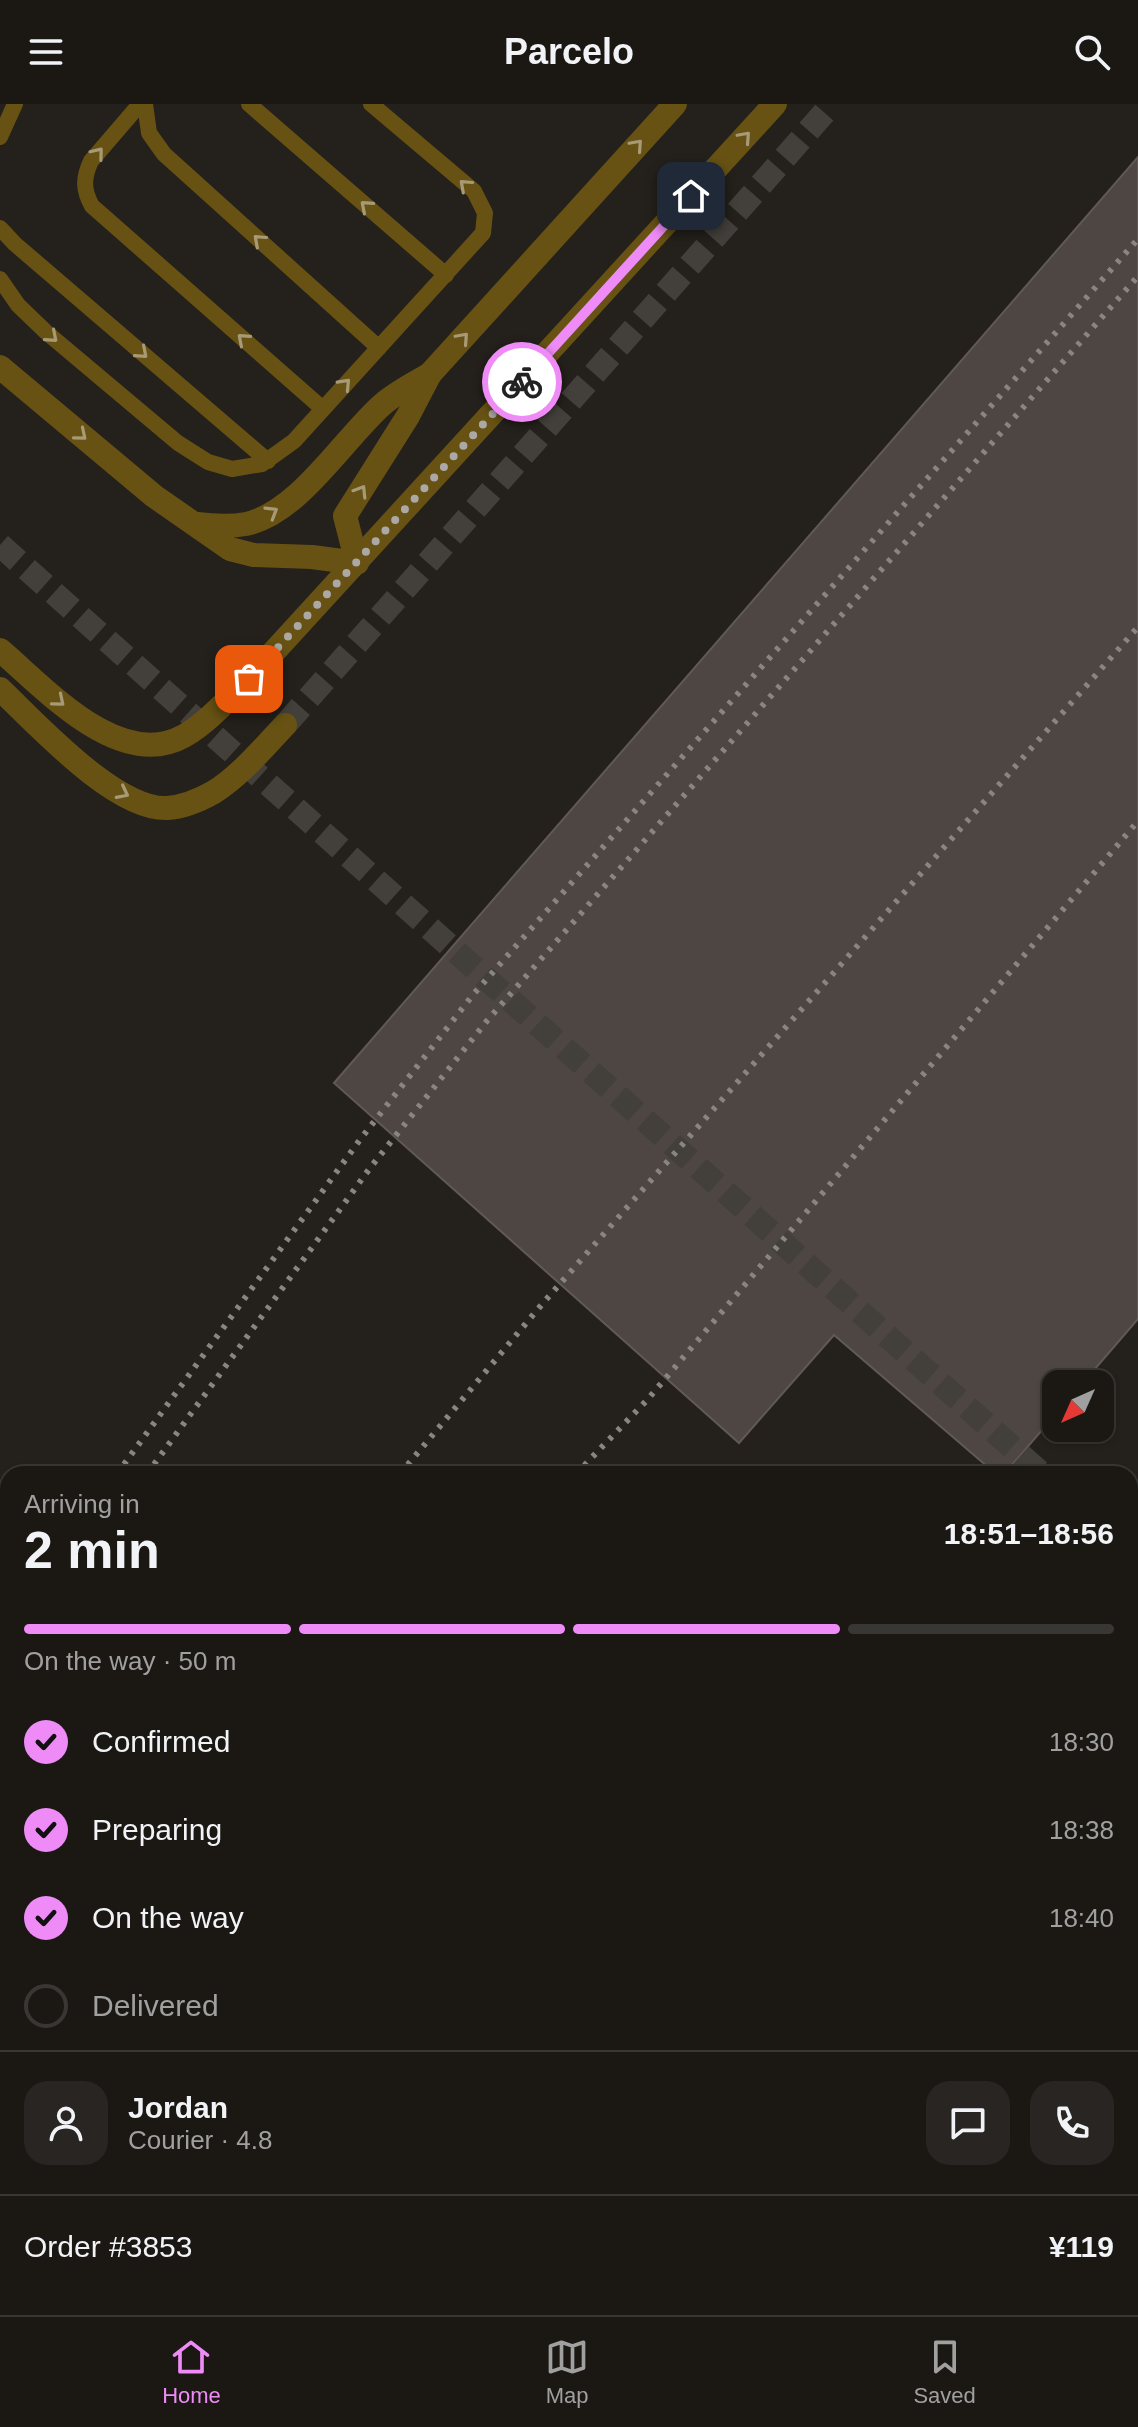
<!DOCTYPE html>
<html lang="en">
<head>
<meta charset="utf-8">
<style>
	:root { --surface:#1b1814; --page:#282522; --text:#f1f3f6; --muted:#a0a0a0; --line:#393734; --accent:#ef8bf7 }
	body { margin:0; font-family:Helvetica,sans-serif; background:var(--page); color:var(--text); height:100vh; display:flex; flex-direction:column; font-size:30px; white-space:nowrap }
	* { box-sizing:border-box; margin:0 }
	p { font-size:26px; color:var(--muted) }
	.icon { flex:none; width:44px; height:44px; fill:none; stroke:currentColor; stroke-width:2; stroke-linecap:round; stroke-linejoin:round }
	.map { position:relative; flex:1; overflow:hidden }
	.details { position:absolute; left:0px; top:1362px; width:1138px; height:850px; display:flex; flex-direction:column; background:var(--surface); border-radius:24px 24px 0 0; box-shadow:0 2px 6px #0004,0 0 0 2px var(--line) }
	.details>* { flex:none }
	.needle { width:52px; rotate:225deg }
	.controls { position:absolute; left:1042px; top:1266px; display:grid; gap:16px }
	.controls a { display:grid; place-items:center; width:72px; height:72px; border-radius:16px; background:var(--surface); box-shadow:0 2px 6px #0004,0 0 0 2px var(--line); font-size:40px }
	.pin { position:absolute; display:grid; place-items:center; width:68px; height:68px; color:#fff; margin:-34px; border-radius:16px; box-shadow:0 4px 12px #0006 }
	.courier { position:absolute; display:grid; place-items:center; width:80px; height:80px; margin:-40px; border:6px solid #ef8bf7; border-radius:50%; background:#fff; color:#222; box-shadow:0 2px 10px #0007 }
	.summary em { font-style:normal; font-weight:700 }
	.summary div { display:flex; flex-direction:column-reverse }
	.summary { display:flex; align-items:center; justify-content:space-between; height:136px; padding:0 24px }
	h1 { font-size:52px; font-weight:700; line-height:60px }
	.bar { display:grid; grid-template-columns:repeat(4,1fr); gap:12px 8px; align-content:center; height:96px; padding:0 24px }
	.bar i { height:10px; border-radius:6px; background:var(--line) }
	.bar .on { background:var(--accent) }
	.bar p { grid-column:span 4 }
	.line { display:flex; align-items:center; gap:20px; padding:0 24px; border-top:2px solid var(--line) }
	.line div { flex:1 }
	.round { display:grid; place-items:center; flex:none; width:84px; height:84px; border-radius:24px; background:var(--page) }
	ol { padding:0 24px; list-style:none }
	li { display:flex; align-items:center; gap:24px; height:88px }
	li p { margin-inline-start:auto }
	li .icon { padding:8px; border-radius:50%; background:var(--accent); color:#111; stroke-width:4 }
	li:last-child { color:var(--muted) }
	li i { width:44px; height:44px; border:4px solid var(--line); border-radius:50% }
	header { display:flex; justify-content:space-between; align-items:center; height:104px; padding:0 24px; background:var(--surface); font-size:36px; font-weight:700 }
	.dock { display:flex; justify-content:space-around; align-items:center; height:112px; border-top:2px solid var(--line); background:var(--surface); font-size:22px; color:var(--muted) }
	.dock a { display:grid; justify-items:center; gap:4px }
	.dock .on { color:var(--accent) }
	.map>svg:first-child { display:block }
	.building { fill:#4d4642; stroke:#615956; stroke-width:2 }
	.lines { fill:none; stroke-linecap:round; stroke-linejoin:round }
	.tertiary-tunnel { stroke:#43403b; stroke-width:24; stroke-dasharray:24 12; stroke-linecap:butt }
	.secondary-tunnel { stroke:#43403b; stroke-width:24; stroke-dasharray:24 12; stroke-linecap:butt }
	.primary-tunnel { stroke:#43403b; stroke-width:24; stroke-dasharray:24 12; stroke-linecap:butt }
	.trunk-tunnel { stroke:#43403b; stroke-width:24; stroke-dasharray:24 12; stroke-linecap:butt }
	.service { stroke:#675213; stroke-width:16 }
	.minor { stroke:#675213; stroke-width:24 }
	.tertiary { stroke:#675213; stroke-width:24 }
	.secondary { stroke:#896f20; stroke-width:24 }
	.primary { stroke:#a78410; stroke-width:24 }
	.trunk { stroke:#b08f2a; stroke-width:24 }
	.rail { stroke:#898581; stroke-width:6; stroke-dasharray:4 8; stroke-linecap:butt }
	.tertiary-bridge { stroke:#675213; stroke-width:24 }
	.oneway { stroke:#a79a76 }
	.done { stroke:#aca8a5; stroke-width:8; stroke-dasharray:0 14.4 }
	.route { stroke:#ef8bf7; stroke-width:10 }
</style>
</head>
<body>
<header><svg class="icon" aria-label="menu" viewBox="0 0 24 24"><path d="M4 6h16M4 12h16M4 18h16"/></svg>Parcelo<svg class="icon" aria-label="search" viewBox="0 0 24 24"><circle cx="10" cy="10" r="6"/><path d="M15 15l6 6"/></svg></header>
<div class="map">
<svg width="1138" height="2211" viewBox="0 0 1138 2211">
	<rect width="100%" height="100%" fill="#24201b"/>
	<path class="building" d="M1138 53V1215L1082 1280H1056V1310L1004 1370H996L834 1231 739 1339 334 979Z"/>
	<g class="lines">
		<path class="tertiary-tunnel" d="M285 621 832 0"/>
		<path class="secondary-tunnel" d="M0 441 1042 1370"/>
		<path class="primary-tunnel" d="M1130 2007 1138 1997"/>
		<path class="trunk-tunnel" d="M1130 2167 1138 2158
			M1088 2211 1094 2204"/>
		<path class="service" d="M140 0 91 57C83 74 83 86 92 102L323 305
			M145 0 149 29 164 50 379 244
			M249 0 446 171
			M0 33 15 0
			M0 124 15 140 268 357
			M0 175 18 201 46 228 178 339 208 358 232 365 262 360 294 337 483 129 485 109 474 87 371 0"/>
		<path class="minor" d="M386 2204 393 2211"/>
		<path class="tertiary" d="M0 263 154 392 230 445 254 451 312 453 357 459 345 412 408 312 430 270
			M0 585C37 620 115 706 167 704 183 703 200 696 214 688 241 671 263 644 285 621"/>
		<path class="secondary" d="M1130 1448 1138 1455"/>
		<path class="primary" d="M968 2211 975 2204"/>
		<path class="trunk" d="M1130 2137 1138 2129
			M1055 2211 1062 2204"/>
		<path class="rail" d="M117 1370 359 1037 472 892 1138 135
			M147 1370 370 1064 486 918 1138 172
			M400 1370 543 1199 1138 523
			M576 1370 648 1295 1138 717
			M0 1533 8 1522
			M0 1575 8 1564
			M0 1837 8 1829
			M0 1944 8 1937"/>
		<path class="tertiary-bridge" d="M197 420C214 422 229 423 246 420 299 409 344 334 383 300 397 288 415 279 430 270L675 0
			M0 546C45 584 119 668 184 632 208 618 229 594 249 575L775 0"/>
	</g>
	<defs><path id="oneway-chevron" d="M-2-3.5L2.5 0L-2 3.5" fill="none" stroke-width="1.6" stroke-linecap="round" stroke-linejoin="round" transform="scale(2)"/></defs>
	<g class="oneway">
		<use href="#oneway-chevron" transform="translate(745 33) rotate(-48)"/>
		<use href="#oneway-chevron" transform="translate(637 41) rotate(-48)"/>
		<use href="#oneway-chevron" transform="translate(98 49) rotate(-51)"/>
		<use href="#oneway-chevron" transform="translate(465 81) rotate(-138)"/>
		<use href="#oneway-chevron" transform="translate(366 102) rotate(-139)"/>
		<use href="#oneway-chevron" transform="translate(259 136) rotate(-138)"/>
		<use href="#oneway-chevron" transform="translate(52 233) rotate(41)"/>
		<use href="#oneway-chevron" transform="translate(463 234) rotate(-48)"/>
		<use href="#oneway-chevron" transform="translate(243 235) rotate(-139)"/>
		<use href="#oneway-chevron" transform="translate(142 249) rotate(41)"/>
		<use href="#oneway-chevron" transform="translate(345 280) rotate(-47)"/>
		<use href="#oneway-chevron" transform="translate(81 331) rotate(40)"/>
		<use href="#oneway-chevron" transform="translate(361 387) rotate(-58)"/>
		<use href="#oneway-chevron" transform="translate(272 408) rotate(-31)"/>
		<use href="#oneway-chevron" transform="translate(59 597) rotate(40)"/>
		<use href="#oneway-chevron" transform="translate(123 689) rotate(27)"/>
	</g>
	<g class="lines">
		<path class="done" d="M249 575 522 278"/>
		<path class="route" d="M522 278 691 92"/>
	</g>
</svg>
<div class="controls">
<a><svg class="needle" viewBox="-14 -14 28 28"><path d="M0-13l5 13h-10z" fill="#e53935"/><path d="M0 13l5-13h-10z" fill="#a0a0a0"/></svg></a>
</div>
<div class="pin" style="left:249px;top:575px;background:#ea580c"><svg class="icon" aria-label="bag" viewBox="0 0 24 24"><path d="M5 8h14l-1 12H6zM9 8a3 3 0 0 1 6 0"/></svg></div>
<div class="pin" style="left:691px;top:92px;background:#1f2937"><svg class="icon" aria-label="home" viewBox="0 0 24 24"><path d="M3 11l9-7 9 7M6 9v11h12V9"/></svg></div>
<div class="courier" style="left:522px;top:278px"><svg class="icon" aria-label="bike" viewBox="0 0 24 24"><circle cx="6" cy="16" r="4"/><circle cx="18" cy="16" r="4"/><path d="M6 16l4-8h5l3 8M10 8l3 8H6M13 5h3"/></svg></div>
<section class="details">
<div class="summary"><div><h1>2 min</h1><p>Arriving in</p></div><em>18:51–18:56</em></div>
<div class="bar"><i class="on"></i><i class="on"></i><i class="on"></i><i></i><p>On the way · 50 m</p></div>
<ol>
<li><svg class="icon" aria-label="check" viewBox="0 0 24 24"><path d="M5 12l5 5 9-10"/></svg>Confirmed<p>18:30</p></li>
<li><svg class="icon" aria-label="check" viewBox="0 0 24 24"><path d="M5 12l5 5 9-10"/></svg>Preparing<p>18:38</p></li>
<li><svg class="icon" aria-label="check" viewBox="0 0 24 24"><path d="M5 12l5 5 9-10"/></svg>On the way<p>18:40</p></li>
<li><i></i>Delivered</li>
</ol>
<div class="line" style="height:144px"><a class="round"><svg class="icon" aria-label="person" viewBox="0 0 24 24"><circle cx="12" cy="8" r="4"/><path d="M4 21q1-7 8-7t8 7"/></svg></a><div><b>Jordan</b><p>Courier · 4.8</p></div><a class="round"><svg class="icon" aria-label="chat" viewBox="0 0 24 24"><path d="M4 5h16v11H9l-5 4z"/></svg></a><a class="round"><svg class="icon" aria-label="phone" viewBox="0 0 24 24"><path d="M5 4h4l2 5-3 2q2 4 5 5l2-3 5 2v4C11 20 4 13 5 4z"/></svg></a></div>
<div class="line" style="height:104px"><div>Order #3853</div><b>¥119</b></div>
</section>
</div>
<nav class="dock">
<a class="on"><svg class="icon" aria-label="home" viewBox="0 0 24 24"><path d="M3 11l9-7 9 7M6 9v11h12V9"/></svg>Home</a>
<a><svg class="icon" aria-label="map" viewBox="0 0 24 24"><path d="M3 6l6-2 6 2 6-2v14l-6 2-6-2-6 2zM9 4v14M15 6v14"/></svg>Map</a>
<a><svg class="icon" aria-label="saved" viewBox="0 0 24 24"><path d="M7 4h10v16l-5-4-5 4z"/></svg>Saved</a>
</nav>
</body>
</html>
